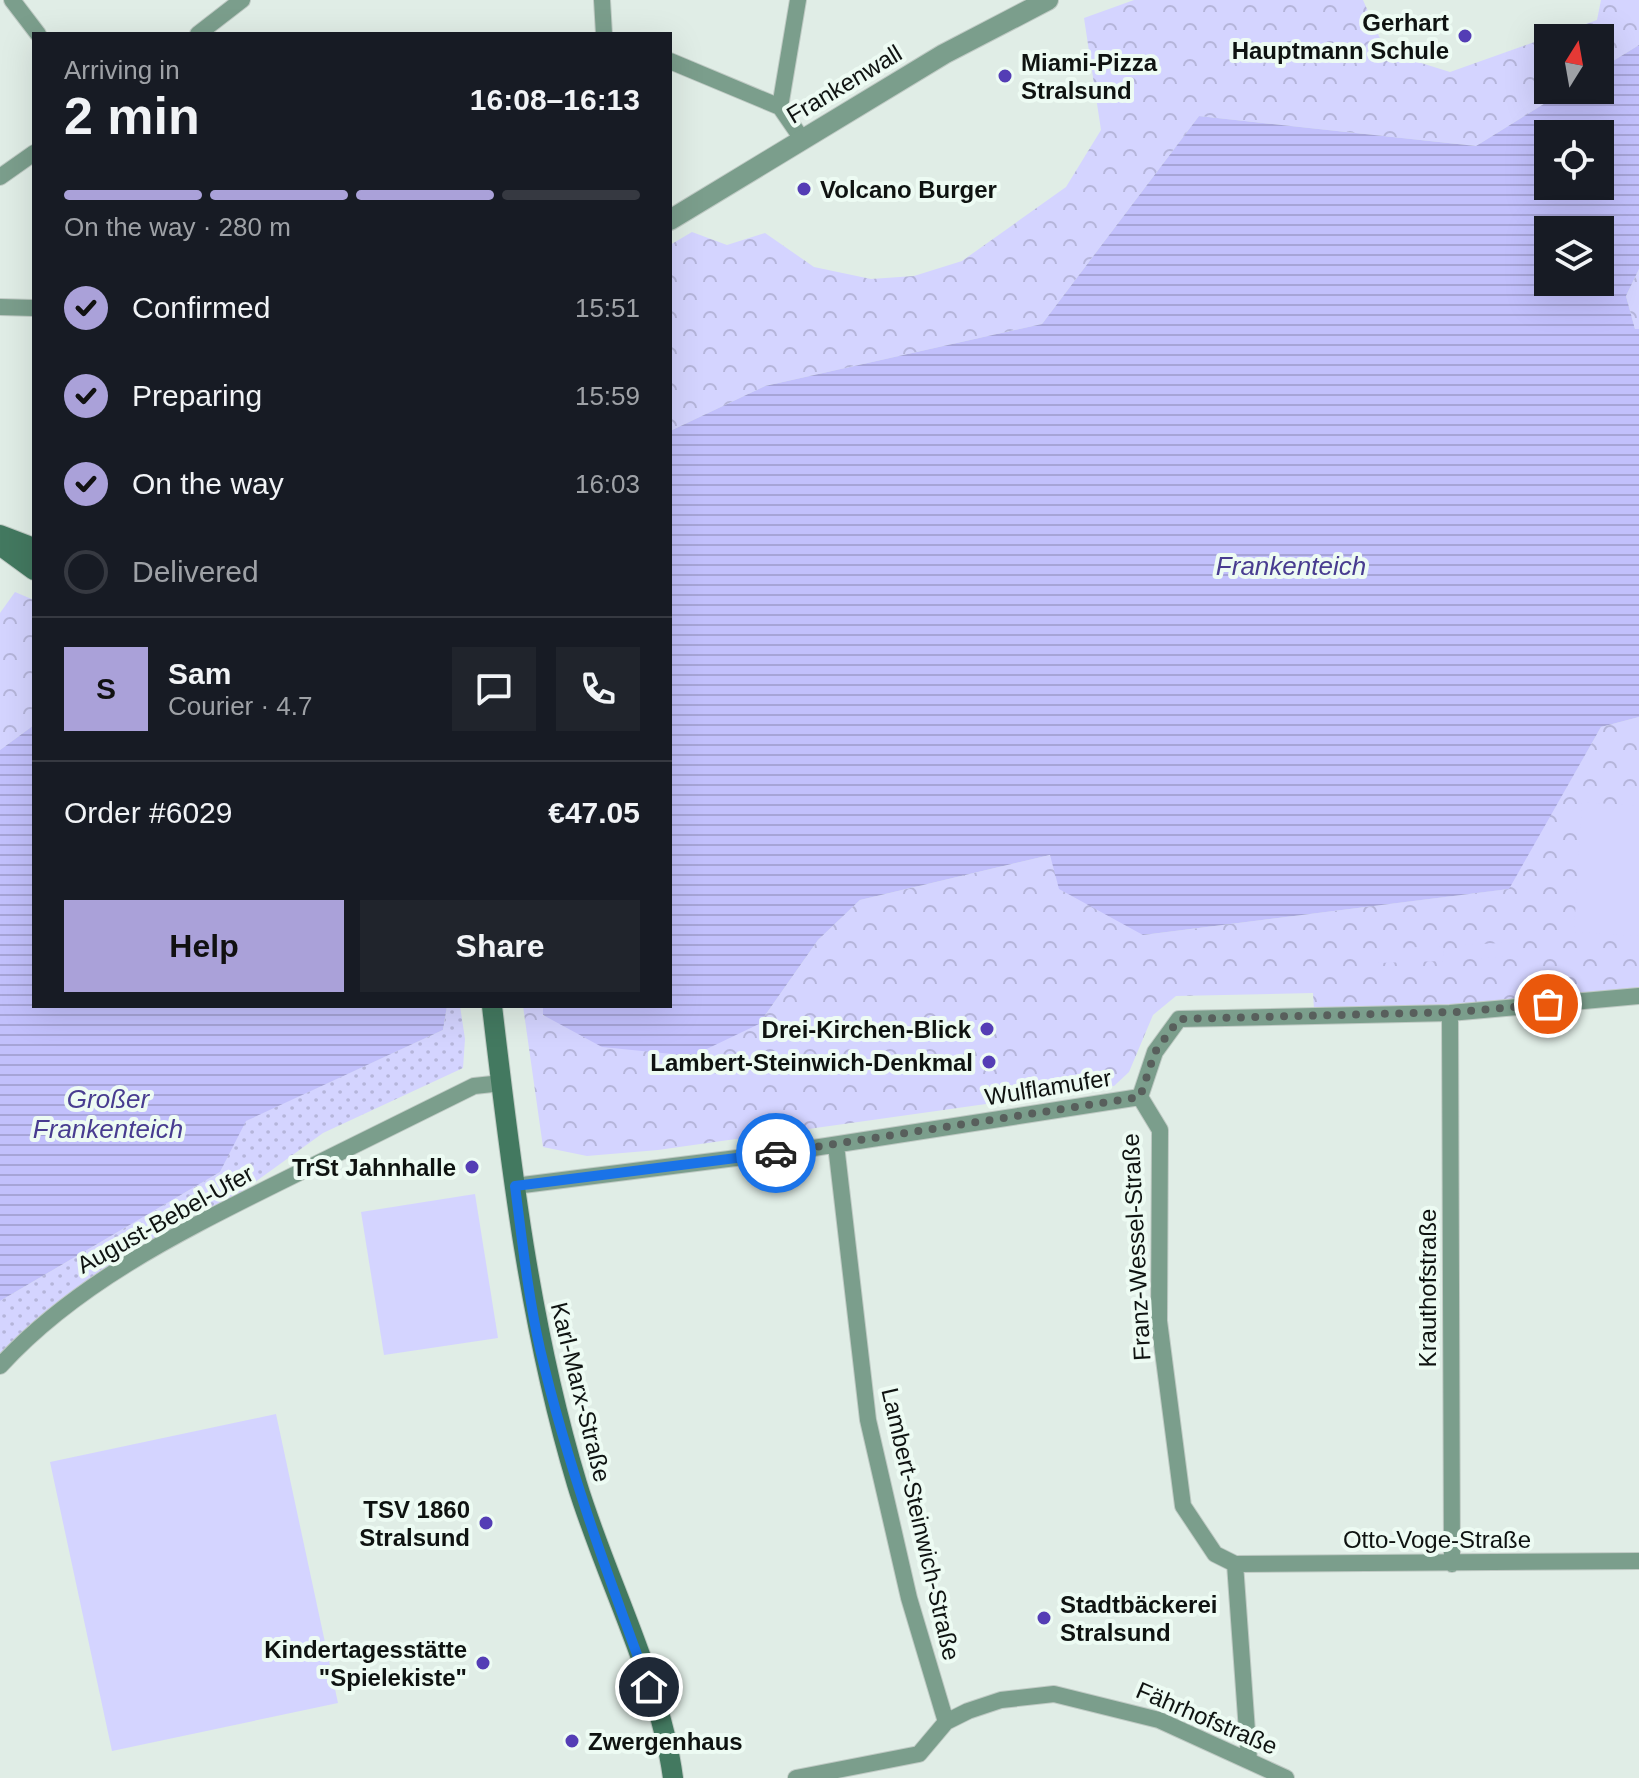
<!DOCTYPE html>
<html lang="en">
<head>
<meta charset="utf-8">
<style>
	:root { --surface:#171b24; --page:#20242c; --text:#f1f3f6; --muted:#9ea1a6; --line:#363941; --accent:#aaa1d9 }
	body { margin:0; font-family:Arial,sans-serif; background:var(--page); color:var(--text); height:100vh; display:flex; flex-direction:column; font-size:30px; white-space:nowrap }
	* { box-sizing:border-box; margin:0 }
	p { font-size:26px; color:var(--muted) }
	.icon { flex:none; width:44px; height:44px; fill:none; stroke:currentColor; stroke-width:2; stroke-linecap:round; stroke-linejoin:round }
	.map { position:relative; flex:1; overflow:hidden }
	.drawer { position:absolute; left:32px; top:32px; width:640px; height:976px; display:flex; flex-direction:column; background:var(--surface); border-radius:0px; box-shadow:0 8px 32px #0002 }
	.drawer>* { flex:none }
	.needle { width:52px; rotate:11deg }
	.buttons { position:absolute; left:1534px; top:24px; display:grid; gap:16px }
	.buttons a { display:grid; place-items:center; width:80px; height:80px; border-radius:0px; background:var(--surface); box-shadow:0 8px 32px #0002; font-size:40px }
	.pin { position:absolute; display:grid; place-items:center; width:68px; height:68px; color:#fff; margin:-34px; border:4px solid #fff; border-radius:50%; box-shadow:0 2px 8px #0007 }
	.courier { position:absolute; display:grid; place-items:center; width:80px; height:80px; margin:-40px; border:6px solid #1a73e8; border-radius:50%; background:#fff; color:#222; box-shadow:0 2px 10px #0007 }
	.summary em { font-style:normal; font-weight:800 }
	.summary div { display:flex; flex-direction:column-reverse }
	.summary { display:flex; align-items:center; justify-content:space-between; height:136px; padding:0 32px }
	h1 { font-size:52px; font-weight:800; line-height:60px }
	.bar { display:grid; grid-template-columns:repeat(4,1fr); gap:12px 8px; align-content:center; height:96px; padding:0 32px }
	.bar i { height:10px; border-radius:6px; background:var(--line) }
	.bar .on { background:var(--accent) }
	.bar p { grid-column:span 4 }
	.line { display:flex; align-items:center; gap:20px; padding:0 32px; border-top:2px solid var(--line) }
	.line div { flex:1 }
	.round { display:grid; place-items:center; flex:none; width:84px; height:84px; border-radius:0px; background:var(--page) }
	ol { padding:0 32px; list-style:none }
	li { display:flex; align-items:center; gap:24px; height:88px }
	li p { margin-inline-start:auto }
	li .icon { padding:8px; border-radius:50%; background:var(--accent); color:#111; stroke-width:4 }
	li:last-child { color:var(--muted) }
	li i { width:44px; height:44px; border:4px solid var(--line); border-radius:50% }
	.cta { display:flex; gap:16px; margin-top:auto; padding:16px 32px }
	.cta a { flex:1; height:92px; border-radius:0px; background:var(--accent); color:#111; font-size:32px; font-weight:800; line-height:92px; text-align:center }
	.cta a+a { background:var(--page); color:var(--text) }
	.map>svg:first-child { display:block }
	.grass { fill:url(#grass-dots) }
	.park { fill:url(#park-crowns) }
	.garden { fill:#d4d4ff }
	.water { fill:url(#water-rules); fill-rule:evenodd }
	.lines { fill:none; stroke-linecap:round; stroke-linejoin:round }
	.minor-casing { stroke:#bfcac4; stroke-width:18 }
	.tertiary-casing { stroke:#bfcac4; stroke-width:22 }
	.secondary-casing { stroke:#bfcac4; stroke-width:22 }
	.minor { stroke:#7b9e8c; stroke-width:16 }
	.tertiary { stroke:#7b9e8c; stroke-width:20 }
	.secondary { stroke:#437960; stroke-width:20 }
	.done { stroke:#585f5c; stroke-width:8; stroke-dasharray:0 14.4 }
	.route { stroke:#1a73e8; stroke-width:10 }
	.poi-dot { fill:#543db5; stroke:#edfbf3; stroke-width:3 }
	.labels { text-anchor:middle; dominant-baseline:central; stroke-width:8; stroke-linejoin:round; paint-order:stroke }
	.poi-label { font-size:24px; font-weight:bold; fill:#0f1311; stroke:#edfbf3; text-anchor:end }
	.street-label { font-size:24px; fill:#0f1311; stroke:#edfbf3 }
	.water-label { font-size:26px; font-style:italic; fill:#483c90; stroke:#edfbf3 }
</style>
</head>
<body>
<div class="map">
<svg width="1639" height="1778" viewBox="0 0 1639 1778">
	<defs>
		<pattern id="grass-dots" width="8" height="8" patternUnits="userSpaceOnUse" patternTransform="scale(2)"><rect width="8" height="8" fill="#d4d4ff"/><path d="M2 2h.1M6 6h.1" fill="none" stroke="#b5b5da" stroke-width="1.8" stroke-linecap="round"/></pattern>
		<pattern id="park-crowns" width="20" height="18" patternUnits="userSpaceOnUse" patternTransform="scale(2)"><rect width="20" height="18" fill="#d4d4ff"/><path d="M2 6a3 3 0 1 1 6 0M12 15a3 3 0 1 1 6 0" fill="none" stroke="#b5b5da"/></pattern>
		<pattern id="water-rules" width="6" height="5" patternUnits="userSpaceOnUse" patternTransform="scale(2)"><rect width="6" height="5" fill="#c2c0fc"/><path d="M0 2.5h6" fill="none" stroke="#a6a4d7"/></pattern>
	</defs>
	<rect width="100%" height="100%" fill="#e0ede6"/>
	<path class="grass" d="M447 1006H460L465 1039 463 1068 323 1133 197 1224 75 1297 0 1366V1301L220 1172 245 1121 443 1030Z"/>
	<path class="park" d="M1134 0H1363L1386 52 1450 72 1597 20 1601 0H1639V45L1600 69V38H1548V90H1566L1476 146 1199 116 1042 324 765 386 670 431V245L692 232 727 245 765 233 814 267 871 279 914 276 962 261 1066 187 1101 130 1084 18Z
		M1639 269V329H1635L1626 296Z
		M15 592 34 600V725L0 750V613Z
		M1639 717V992L1450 1013 1314 1009 1313 993 1176 996 1153 1015 1129 1072 1114 1086 658 1150 587 1156 543 1147 523 1006H543V1016L759 1024 818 940 860 900 1050 855 1143 935 1508 889 1601 727Z"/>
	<path class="garden" d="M1582 802 1639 806V936L1574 932Z
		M1520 942 1521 956 1463 959 1462 945Z
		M1443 946 1444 961 1377 963 1376 949Z
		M475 1194 498 1338 384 1355 361 1212Z
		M276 1414 338 1703 112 1751 50 1462Z"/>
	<path class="water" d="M1639 45V269L1626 296 1635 329H1639V717L1601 727 1509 889 1143 935 1059 889 1050 855 860 900 818 940 759 1024 692 1056 602 1047 543 1015V1006H670V431L765 386 1042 324 1199 116 1476 146 1566 90H1600V69ZM1548 134H1600V186H1548ZM1548 230H1600V282H1548Z
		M34 725V1006H447L443 1030 246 1121 220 1172 0 1301V750Z"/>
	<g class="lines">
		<g class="minor-casing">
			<path id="minor" d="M12 0 38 34
				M602 0 604 34
				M798 0 780 107 802 139
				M198 34 242 0
				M670 61 780 107
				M0 177 34 153
				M0 307 34 308
				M1450 1013 1452 1564
				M1140 1097 1160 1130 1159 1321 1183 1506 1215 1554 1235 1564 1249 1759
				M836 1145 868 1420 909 1598 946 1722
				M515 1186 807 1149 1140 1097 1155 1052 1179 1019 1450 1013 1639 996
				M0 1366C74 1285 176 1234 272 1186 340 1153 407 1119 474 1086L502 1083
				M1235 1564 1639 1561
				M796 1778 919 1754 946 1722 968 1711 1001 1700 1054 1694 1159 1720 1286 1778"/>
		</g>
		<g class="tertiary-casing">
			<path id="tertiary" d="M670 220 944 54 1048 0"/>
		</g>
		<g class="secondary-casing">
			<path id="secondary" d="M0 535 34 548
				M0 545 34 570
				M492 1006C511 1168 530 1328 577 1484 606 1579 660 1681 673 1778"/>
		</g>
		<use href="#minor" class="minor"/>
		<use href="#tertiary" class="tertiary"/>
		<use href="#secondary" class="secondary"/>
	</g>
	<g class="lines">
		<path class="done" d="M776 1153 1140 1097 1155 1052 1179 1019 1456 1012 1548 1004"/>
		<path class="route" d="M649 1687C608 1576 567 1465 540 1349 528 1295 522 1240 515 1186L776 1153"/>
	</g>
	<g class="poi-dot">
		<circle cx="1465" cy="36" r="8"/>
		<circle cx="1005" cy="76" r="8"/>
		<circle cx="804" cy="189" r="8"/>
		<circle cx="987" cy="1029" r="8"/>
		<circle cx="989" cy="1062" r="8"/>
		<circle cx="472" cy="1167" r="8"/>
		<circle cx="486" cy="1523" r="8"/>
		<circle cx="1044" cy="1618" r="8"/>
		<circle cx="483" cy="1663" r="8"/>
		<circle cx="572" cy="1741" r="8"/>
	</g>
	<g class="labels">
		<g class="poi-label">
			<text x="1449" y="22">Gerhart<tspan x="1449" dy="28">Hauptmann Schule</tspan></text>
			<text x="1021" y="62" text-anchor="start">Miami-Pizza<tspan x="1021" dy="28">Stralsund</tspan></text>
			<text x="820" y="189" text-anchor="start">Volcano Burger</text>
			<text x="971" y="1029">Drei-Kirchen-Blick</text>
			<text x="973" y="1062">Lambert-Steinwich-Denkmal</text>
			<text x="456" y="1167">TrSt Jahnhalle</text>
			<text x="470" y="1509">TSV 1860<tspan x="470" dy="28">Stralsund</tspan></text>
			<text x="1060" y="1604" text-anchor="start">Stadtbäckerei<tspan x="1060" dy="28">Stralsund</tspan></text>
			<text x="467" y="1649">Kindertagesstätte<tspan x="467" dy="28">"Spielekiste"</tspan></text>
			<text x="588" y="1741" text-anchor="start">Zwergenhaus</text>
		</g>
		<g class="street-label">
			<text transform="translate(844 84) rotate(-31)">Frankenwall</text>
			<text transform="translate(1048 1087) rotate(-9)">Wulflamufer</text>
			<text transform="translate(165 1219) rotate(-29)">August-Bebel-Ufer</text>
			<text transform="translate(1136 1247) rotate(-93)">Franz-Wessel-Straße</text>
			<text transform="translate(1427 1288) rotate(-90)">Krauthofstraße</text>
			<text transform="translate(581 1392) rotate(76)">Karl-Marx-Straße</text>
			<text transform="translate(921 1524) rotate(77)">Lambert-Steinwich-Straße</text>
			<text x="1437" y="1539">Otto-Voge-Straße</text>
			<text transform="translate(1207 1718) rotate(23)">Fährhofstraße</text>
		</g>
		<g class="water-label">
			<text x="1291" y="566">Frankenteich</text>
			<text x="108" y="1099">Großer<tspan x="108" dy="30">Frankenteich</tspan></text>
		</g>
	</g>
</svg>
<div class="buttons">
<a><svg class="needle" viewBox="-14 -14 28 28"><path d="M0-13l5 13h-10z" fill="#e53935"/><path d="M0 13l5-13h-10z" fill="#9ea1a6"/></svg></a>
<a><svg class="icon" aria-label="locate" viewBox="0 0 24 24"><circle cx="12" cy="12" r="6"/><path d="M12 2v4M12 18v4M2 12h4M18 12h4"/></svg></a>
<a><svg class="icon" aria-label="layers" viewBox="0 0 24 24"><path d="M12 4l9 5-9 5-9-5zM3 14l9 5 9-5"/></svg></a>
</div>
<div class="pin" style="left:1548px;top:1004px;background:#ea580c"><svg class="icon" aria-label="bag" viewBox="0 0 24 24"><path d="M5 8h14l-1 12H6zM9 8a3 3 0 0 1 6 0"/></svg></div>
<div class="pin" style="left:649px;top:1687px;background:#1f2937"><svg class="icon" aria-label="home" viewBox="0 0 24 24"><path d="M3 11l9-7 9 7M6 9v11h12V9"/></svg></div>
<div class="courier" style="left:776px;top:1153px"><svg class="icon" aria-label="car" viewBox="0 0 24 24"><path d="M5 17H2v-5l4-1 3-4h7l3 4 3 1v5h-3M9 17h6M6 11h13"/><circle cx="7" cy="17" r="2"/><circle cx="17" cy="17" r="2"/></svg></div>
<section class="drawer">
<div class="summary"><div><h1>2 min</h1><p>Arriving in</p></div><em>16:08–16:13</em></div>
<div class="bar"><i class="on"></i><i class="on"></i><i class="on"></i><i></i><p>On the way · 280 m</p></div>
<ol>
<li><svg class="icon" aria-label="check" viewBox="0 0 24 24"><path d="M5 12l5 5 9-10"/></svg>Confirmed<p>15:51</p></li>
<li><svg class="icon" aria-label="check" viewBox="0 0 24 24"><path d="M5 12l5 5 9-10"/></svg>Preparing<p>15:59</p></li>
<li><svg class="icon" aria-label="check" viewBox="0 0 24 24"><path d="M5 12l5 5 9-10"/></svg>On the way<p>16:03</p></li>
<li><i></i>Delivered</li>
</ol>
<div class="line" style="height:144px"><b class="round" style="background:var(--accent);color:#111">S</b><div><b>Sam</b><p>Courier · 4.7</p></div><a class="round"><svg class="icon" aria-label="chat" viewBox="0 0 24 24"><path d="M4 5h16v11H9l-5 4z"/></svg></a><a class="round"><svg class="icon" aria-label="phone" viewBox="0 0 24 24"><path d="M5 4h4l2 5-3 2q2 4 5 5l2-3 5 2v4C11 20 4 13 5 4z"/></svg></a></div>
<div class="line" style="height:104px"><div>Order #6029</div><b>€47.05</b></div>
<div class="cta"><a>Help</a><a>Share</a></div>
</section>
</div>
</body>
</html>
